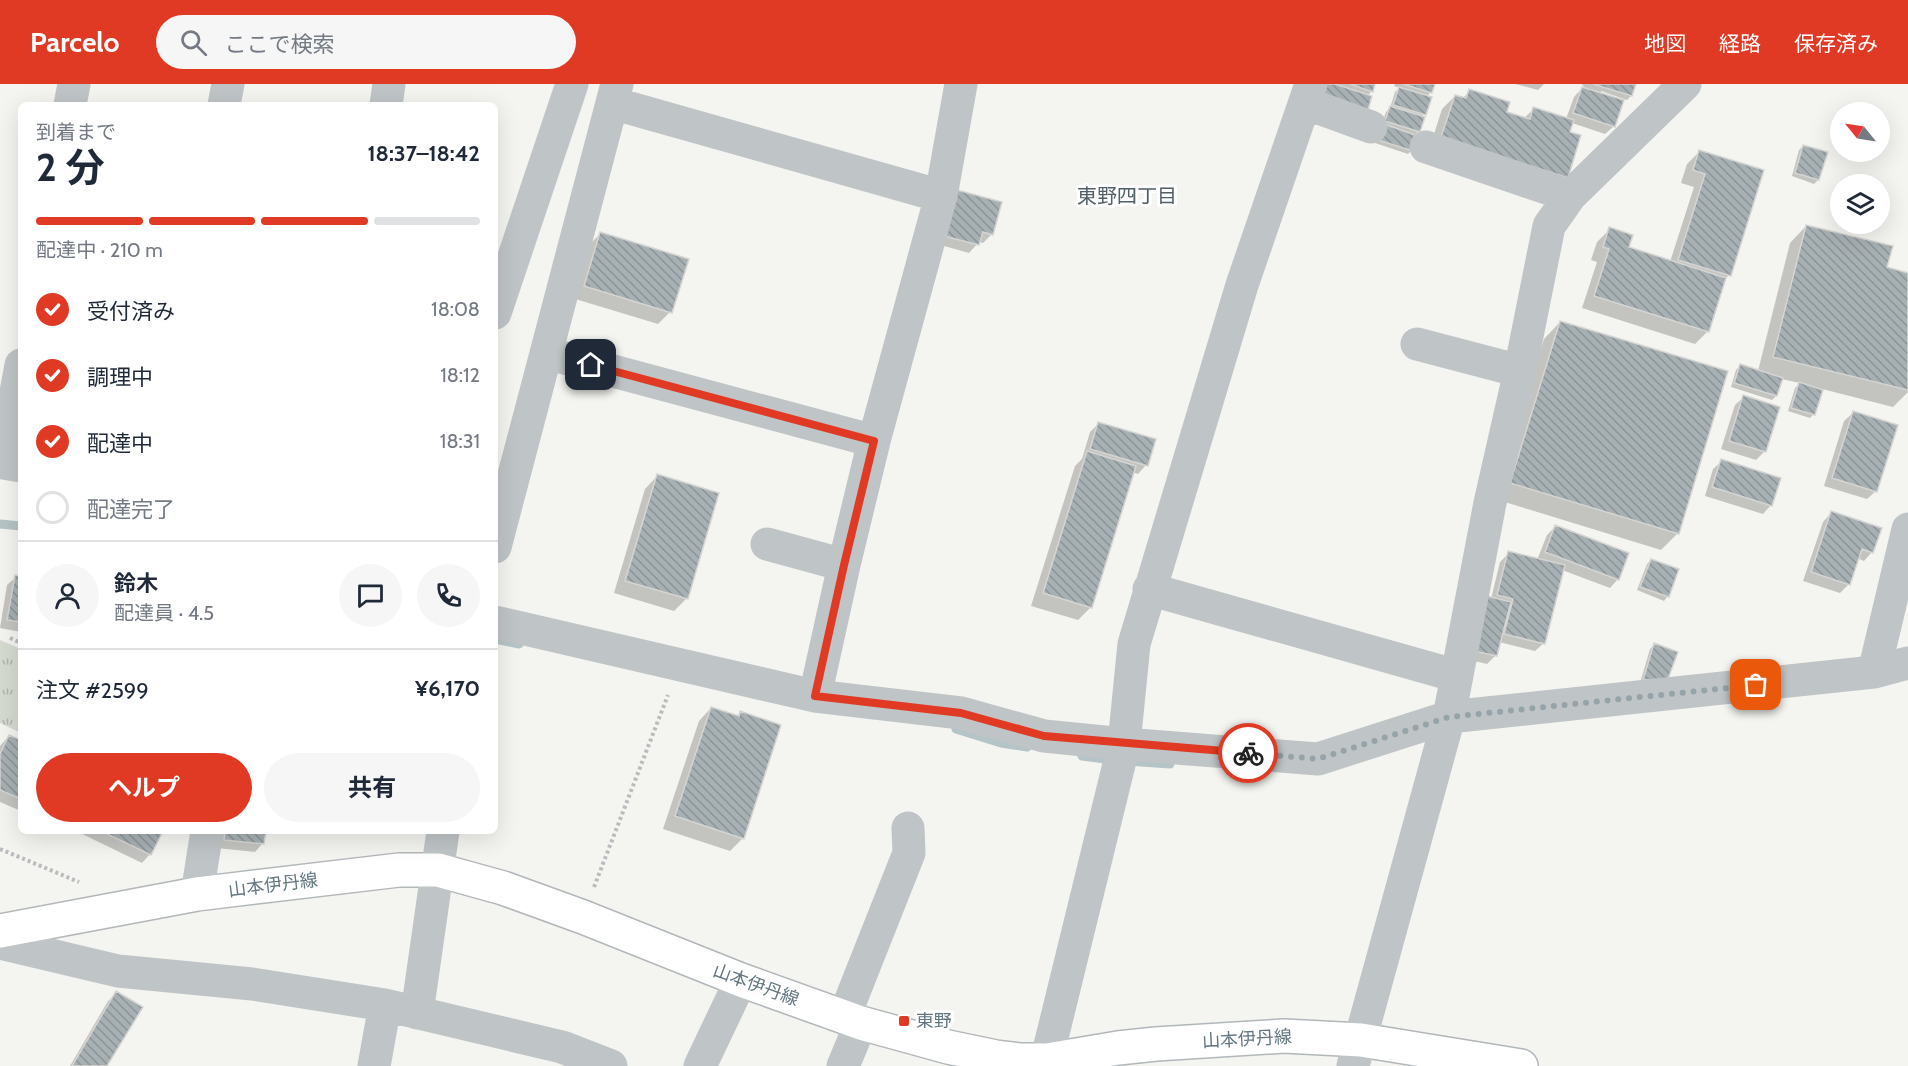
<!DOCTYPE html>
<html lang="ja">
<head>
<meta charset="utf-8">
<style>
	:root { --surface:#fff; --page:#f6f6f7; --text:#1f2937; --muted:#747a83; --line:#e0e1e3; --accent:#e03a24 }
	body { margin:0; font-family:Cabin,"Noto Sans JP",sans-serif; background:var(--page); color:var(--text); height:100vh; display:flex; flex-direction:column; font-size:22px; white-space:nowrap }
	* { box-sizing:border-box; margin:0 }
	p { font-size:20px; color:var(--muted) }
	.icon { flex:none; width:33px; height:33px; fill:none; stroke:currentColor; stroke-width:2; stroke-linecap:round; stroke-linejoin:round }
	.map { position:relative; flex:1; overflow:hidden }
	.panel { position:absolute; left:18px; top:18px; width:480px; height:732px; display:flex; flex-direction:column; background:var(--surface); border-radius:9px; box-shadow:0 6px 24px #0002 }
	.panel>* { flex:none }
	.needle { width:39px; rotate:300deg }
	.buttons { position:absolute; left:1830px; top:18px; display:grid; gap:12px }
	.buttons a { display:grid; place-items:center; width:60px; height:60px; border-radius:50%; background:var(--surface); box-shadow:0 6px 24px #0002; font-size:30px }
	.pin { position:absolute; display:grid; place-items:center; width:51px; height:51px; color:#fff; margin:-26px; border-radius:12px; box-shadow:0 3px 9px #0006 }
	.courier { position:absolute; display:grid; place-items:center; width:60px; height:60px; margin:-30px; border:4px solid #e03a24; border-radius:50%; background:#fff; color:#222; box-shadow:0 2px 8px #0007 }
	.overview em { font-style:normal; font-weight:700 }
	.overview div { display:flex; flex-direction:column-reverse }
	.overview { display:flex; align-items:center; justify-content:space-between; height:102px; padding:0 18px }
	h1 { font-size:39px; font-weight:700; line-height:45px }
	.bar { display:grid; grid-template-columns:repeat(4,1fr); gap:9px 6px; align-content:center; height:72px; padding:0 18px }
	.bar i { height:8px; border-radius:4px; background:var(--line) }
	.bar .selected { background:var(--accent) }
	.bar p { grid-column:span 4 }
	.line { display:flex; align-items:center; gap:15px; padding:0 18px; border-top:2px solid var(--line) }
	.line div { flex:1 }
	.round { display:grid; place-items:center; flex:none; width:63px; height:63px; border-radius:32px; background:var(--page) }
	ol { padding:0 18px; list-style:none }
	li { display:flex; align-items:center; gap:18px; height:66px }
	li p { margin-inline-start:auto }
	li .icon { padding:6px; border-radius:50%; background:var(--accent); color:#fff; stroke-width:4 }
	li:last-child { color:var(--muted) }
	li i { width:33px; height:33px; border:3px solid var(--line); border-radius:50% }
	.action { display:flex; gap:12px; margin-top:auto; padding:12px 18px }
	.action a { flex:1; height:69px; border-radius:36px; background:var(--accent); color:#fff; font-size:24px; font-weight:700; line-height:69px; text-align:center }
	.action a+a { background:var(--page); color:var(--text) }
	header { display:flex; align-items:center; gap:36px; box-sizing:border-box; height:84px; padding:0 30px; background:var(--accent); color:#fff }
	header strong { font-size:28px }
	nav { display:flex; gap:33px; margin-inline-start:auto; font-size:21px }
	.search { width:420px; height:54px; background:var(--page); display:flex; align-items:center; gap:15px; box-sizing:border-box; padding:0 21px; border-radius:33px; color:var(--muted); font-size:22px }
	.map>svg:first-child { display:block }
	.park { fill:url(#park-tufts) }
	.shadow { fill:#0003 }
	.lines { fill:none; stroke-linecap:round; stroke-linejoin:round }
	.stream { stroke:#b5c4c6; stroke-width:9 }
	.building { fill:url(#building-back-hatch); stroke:#d5d5d3; stroke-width:1.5 }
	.major-casing { stroke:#b2b7ba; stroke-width:36 }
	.path { stroke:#b9bcbd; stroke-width:4; stroke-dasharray:3 3; stroke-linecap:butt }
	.minor { stroke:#bfc4c6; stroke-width:33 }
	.major { stroke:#fff; stroke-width:33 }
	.done { stroke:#96a3a8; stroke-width:6; stroke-dasharray:0 10.8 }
	.route { stroke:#e03a24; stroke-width:8 }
	.poi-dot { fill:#e03a24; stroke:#fff; stroke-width:2 }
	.labels { text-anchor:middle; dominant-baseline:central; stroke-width:6; stroke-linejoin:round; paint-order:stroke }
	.street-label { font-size:18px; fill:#647781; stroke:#fff }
	.poi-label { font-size:18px; fill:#647781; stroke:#fff; text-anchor:start }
	.neighbourhood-label { font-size:20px; fill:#516066; stroke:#fff }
</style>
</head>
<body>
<header>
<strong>Parcelo</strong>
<div class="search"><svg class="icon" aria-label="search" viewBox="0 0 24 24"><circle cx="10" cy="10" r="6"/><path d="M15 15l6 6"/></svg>ここで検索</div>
<nav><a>地図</a><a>経路</a><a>保存済み</a></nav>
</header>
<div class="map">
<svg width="1908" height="982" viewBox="0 0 1908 982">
	<defs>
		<pattern id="park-tufts" width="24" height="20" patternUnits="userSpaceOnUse" patternTransform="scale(1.5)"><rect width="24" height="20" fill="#d6dbd1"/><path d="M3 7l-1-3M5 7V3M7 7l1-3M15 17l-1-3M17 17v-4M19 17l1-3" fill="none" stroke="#b1b6af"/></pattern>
		<pattern id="building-back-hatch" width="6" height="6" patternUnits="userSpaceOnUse" patternTransform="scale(1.5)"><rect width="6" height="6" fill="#a7b0b3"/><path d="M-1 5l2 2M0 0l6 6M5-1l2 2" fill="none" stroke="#8c9497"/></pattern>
	</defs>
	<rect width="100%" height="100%" fill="#f4f4f0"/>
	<path class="park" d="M0 556 21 565V649L0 639Z"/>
	<path class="shadow" d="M1322 0H1374L1372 7 1367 12Z
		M1395 0H1434L1431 8 1426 13 1424 30 1421 34 1419 47 1414 52 1412 66 1408 70 1375 59 1386 28 1390 24 1395 8 1400 4 1394 2Z
		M1515 0H1544L1538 6Z
		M1581 0H1634L1631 12 1627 16 1601 7 1600 10 1614 42 1605 50 1572 39 1429 66 1442 25 1455 12 1462 15 1470 7 1506 28 1524 34 1534 25 1566 35 1574 13 1584 2Z
		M1803 62 1818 96 1814 100 1792 92 1799 66Z
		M1700 67 1729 191 1724 196 1708 247 1695 260 1582 224 1597 178 1591 176 1597 158 1610 145 1627 164 1670 178 1694 103 1681 99 1687 80Z
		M948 116 992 150 983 159 979 158 969 169 937 160Z
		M1806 142 1885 184 1908 190V308L1893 323 1822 305 1814 330 1810 334 1788 327 1795 304 1800 299 1781 295 1776 312 1772 316 1731 303 1736 286 1740 282 1758 287 1790 159Z
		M601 149 670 228 658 240 572 214 588 162Z
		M1560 238 1678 449 1661 466 1495 415 1544 255Z
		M1744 313 1765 367 1756 376 1721 365 1735 321Z
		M1853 329 1876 407 1867 415 1824 402 1844 337Z
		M1098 340 1146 381 1138 390 1132 388 1091 523 1078 536 1031 522 1075 382 1082 375 1090 348Z
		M1722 377 1771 421 1763 430 1705 412 1713 385Z
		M657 392 687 514 674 527 614 509 645 405Z
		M1831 429 1872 468 1864 477 1857 474 1849 500 1840 509 1803 497 1823 438Z
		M1555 443 1618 495 1610 504 1562 486 1544 559 1535 567 1499 558 1495 572 1487 580 1466 575 1491 515 1500 478 1509 469 1537 476 1547 451Z
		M1651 476 1678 486 1667 513 1664 517 1637 506 1647 480Z
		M16 493 21 494V548L0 544 7 501Z
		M1654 561 1676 569 1640 599 1650 565Z
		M711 624 737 633 741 629 743 754 730 767 663 745 699 637Z
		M9 652 21 658V727L0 718V662Z
		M76 747H161L150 770 142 779Z
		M218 747H264L263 759 255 768 217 764Z
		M117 909 105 982H70L108 917Z"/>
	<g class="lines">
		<path class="stream" d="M0 440 21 442
			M495 555 519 560
			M956 645 1001 659 1027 663
			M1082 672 1113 676
			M1127 677 1170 680"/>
	</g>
	<path class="building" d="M1323 0H1335L1372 12 1366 33 1317 17Z
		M1350 0H1375L1373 8Z
		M1403 0H1435L1432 9Z
		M1593 0H1636L1632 12Z
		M1399 3 1432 13 1426 31 1393 21Z
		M1582 3 1624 16 1615 43 1573 29Z
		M1469 5 1510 18 1507 28 1530 35 1533 23 1574 36 1570 48 1581 51 1568 94 1441 53 1455 11 1466 14Z
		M1390 22 1425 33 1420 48 1385 37Z
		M1384 40 1418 52 1413 67 1378 56Z
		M1803 61 1828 68 1819 96 1795 89Z
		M1699 66 1764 86 1731 192 1678 176 1705 90 1693 86Z
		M957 106 1002 118 993 151 983 148 979 161 944 152Z
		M1806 141 1893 162 1887 183 1908 189V306L1773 273Z
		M1609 143 1633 151 1629 163 1726 194 1709 248 1594 212 1609 165 1603 163Z
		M600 148 689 175 672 229 584 202Z
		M1560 237 1728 287 1679 450 1510 399Z
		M1740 280 1783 294 1777 312 1734 299Z
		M1799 298 1823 306 1815 331 1791 324Z
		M1743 311 1780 323 1766 368 1729 357Z
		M1853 327 1898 341 1877 408 1832 394Z
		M1098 338 1156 355 1148 382 1090 365Z
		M1087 367 1136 382 1092 524 1043 509Z
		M1721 375 1781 394 1772 422 1712 403Z
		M657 390 719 409 688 515 625 497Z
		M1831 427 1882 444 1873 469 1862 465 1850 501 1811 488Z
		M1555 441 1629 469 1619 496 1545 468Z
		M1508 467 1565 481 1545 560 1504 550 1513 515 1497 511Z
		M1651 475 1679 485 1669 513 1640 503Z
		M15 491 21 492V538L7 536Z
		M1487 512 1511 518 1497 572 1474 567Z
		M1654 559 1678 568 1668 595 1643 596Z
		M711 623 739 632 740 627 781 641 744 755 675 732Z
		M9 651 21 656V715L0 706V670Z
		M101 747H163L151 771Z
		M225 747H266L264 760 224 756Z
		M116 907 143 923 107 982H72Z"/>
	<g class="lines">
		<g class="major-casing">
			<path id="major" d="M0 847 197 810 399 786H438L503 804 583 833 741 896 861 939 948 963 996 973 1020 976H1047L1118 964 1156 960 1284 952 1361 956 1521 982"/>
		</g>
		<path class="path" d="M10 554 21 559
			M0 765 79 798
			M594 803 668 611"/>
		<path class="minor" d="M1685 0 1570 112 1549 142 1520 287 1490 419 1449 633 1874 588
			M612 19 941 112 961 0
			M1305 19 1371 43
			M70 21 74 0
			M224 21 228 0
			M386 21 389 0
			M1426 63 1570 112
			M495 229 572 0
			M1417 260 1520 287
			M546 269 874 357
			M21 281 3 379 21 382
			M1908 445 1874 588 1908 579
			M767 460 844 481
			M495 463 617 0
			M1149 505 1457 592
			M495 538 815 612 844 481 874 357 941 112
			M815 612 961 629 1044 652 1124 660 1318 675 1449 633 1353 982
			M197 810 207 747
			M0 859 118 887 252 900 385 921 562 963 611 982
			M417 929 443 747
			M844 933 909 769 908 744
			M374 982 385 921
			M700 982 741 896
			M843 982 861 939
			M1045 982 1124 660 1134 560 1242 201 1311 0"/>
		<use href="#major" class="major"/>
	</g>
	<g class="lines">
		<path class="done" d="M1248 669 1318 675 1449 633 1756 601"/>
		<path class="route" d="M591 281 874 357 844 481 815 612 961 629 1044 652 1248 669"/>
	</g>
	<rect class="poi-dot" x="898" y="931" width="12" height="12" rx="3"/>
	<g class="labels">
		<g class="street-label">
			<text transform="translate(273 801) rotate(-7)">山本伊丹線</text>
			<text transform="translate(756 901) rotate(20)">山本伊丹線</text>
			<text transform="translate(1247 955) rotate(-3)">山本伊丹線</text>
		</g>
		<g class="poi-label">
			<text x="916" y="937">東野</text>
		</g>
		<g class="neighbourhood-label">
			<text x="1127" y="112">東野四丁目</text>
		</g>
	</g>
</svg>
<div class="buttons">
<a><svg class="needle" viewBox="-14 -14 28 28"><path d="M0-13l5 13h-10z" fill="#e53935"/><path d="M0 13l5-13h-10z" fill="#747a83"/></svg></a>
<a><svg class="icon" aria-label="layers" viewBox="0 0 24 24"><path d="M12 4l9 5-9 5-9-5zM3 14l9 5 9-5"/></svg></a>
</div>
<div class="pin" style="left:1756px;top:601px;background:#ea580c"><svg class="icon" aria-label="bag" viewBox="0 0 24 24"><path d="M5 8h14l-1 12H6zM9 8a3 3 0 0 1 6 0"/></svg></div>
<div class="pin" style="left:591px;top:281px;background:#1f2937"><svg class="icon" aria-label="home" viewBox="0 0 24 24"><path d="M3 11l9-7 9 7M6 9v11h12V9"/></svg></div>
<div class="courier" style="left:1248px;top:669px"><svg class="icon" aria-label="bike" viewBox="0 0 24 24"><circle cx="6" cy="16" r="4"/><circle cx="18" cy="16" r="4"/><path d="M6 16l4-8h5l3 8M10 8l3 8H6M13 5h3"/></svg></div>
<section class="panel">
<div class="overview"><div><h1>2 分</h1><p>到着まで</p></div><em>18:37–18:42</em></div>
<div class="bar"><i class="selected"></i><i class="selected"></i><i class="selected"></i><i></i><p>配達中 · 210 m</p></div>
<ol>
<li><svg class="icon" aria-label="check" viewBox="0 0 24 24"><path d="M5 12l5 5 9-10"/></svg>受付済み<p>18:08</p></li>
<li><svg class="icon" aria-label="check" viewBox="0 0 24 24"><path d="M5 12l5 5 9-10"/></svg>調理中<p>18:12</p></li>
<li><svg class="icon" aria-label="check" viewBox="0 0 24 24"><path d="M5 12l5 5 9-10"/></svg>配達中<p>18:31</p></li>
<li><i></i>配達完了</li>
</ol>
<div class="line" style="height:108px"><a class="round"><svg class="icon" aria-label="person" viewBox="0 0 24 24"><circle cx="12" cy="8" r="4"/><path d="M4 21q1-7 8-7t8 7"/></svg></a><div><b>鈴木</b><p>配達員 · 4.5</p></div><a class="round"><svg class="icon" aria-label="chat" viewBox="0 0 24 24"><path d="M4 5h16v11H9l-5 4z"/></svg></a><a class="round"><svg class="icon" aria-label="phone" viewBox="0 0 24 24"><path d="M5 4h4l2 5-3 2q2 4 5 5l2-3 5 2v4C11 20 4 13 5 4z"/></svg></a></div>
<div class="line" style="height:78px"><div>注文 #2599</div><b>¥6,170</b></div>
<div class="action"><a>ヘルプ</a><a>共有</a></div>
</section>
</div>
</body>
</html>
